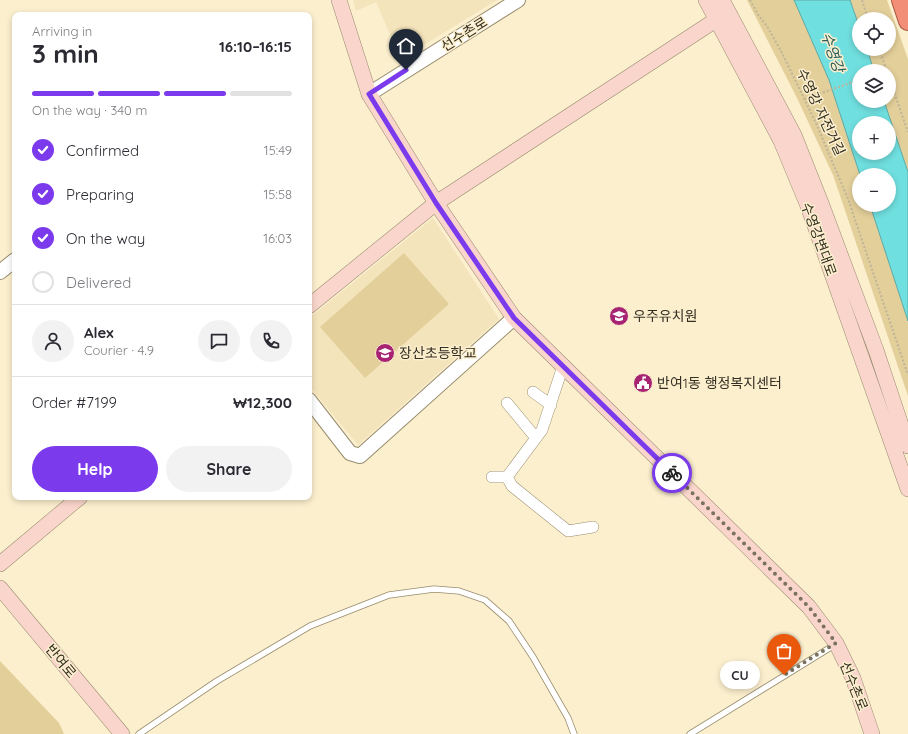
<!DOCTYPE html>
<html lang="en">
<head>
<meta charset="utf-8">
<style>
	:root { --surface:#fff; --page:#f2f2f3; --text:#2b2b33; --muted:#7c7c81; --line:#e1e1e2; --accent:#7c3aed }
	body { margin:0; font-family:Quicksand,"Noto Sans KR",sans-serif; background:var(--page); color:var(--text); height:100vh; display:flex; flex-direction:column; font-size:15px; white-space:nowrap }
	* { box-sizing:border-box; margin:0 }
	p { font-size:13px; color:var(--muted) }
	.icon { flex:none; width:22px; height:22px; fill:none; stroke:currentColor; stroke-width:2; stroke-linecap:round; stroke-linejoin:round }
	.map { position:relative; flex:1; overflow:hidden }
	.panel { position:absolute; left:12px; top:12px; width:300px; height:488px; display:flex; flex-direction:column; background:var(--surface); border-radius:8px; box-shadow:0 2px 6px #0003 }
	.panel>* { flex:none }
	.controls { position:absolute; left:852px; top:12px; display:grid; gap:8px }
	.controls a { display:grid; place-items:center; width:44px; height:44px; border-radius:50%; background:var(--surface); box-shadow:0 2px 6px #0003; font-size:20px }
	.pin { position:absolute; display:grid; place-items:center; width:34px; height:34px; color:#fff; margin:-41px -17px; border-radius:50% 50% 50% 0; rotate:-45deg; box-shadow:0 0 4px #0007 }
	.pin .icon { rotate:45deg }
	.courier { position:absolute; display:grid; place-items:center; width:40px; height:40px; margin:-20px; border:3px solid #7c3aed; border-radius:50%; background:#fff; color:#222; box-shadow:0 1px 5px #0007 }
	.bubble { position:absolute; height:28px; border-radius:14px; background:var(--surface); box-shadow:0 2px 6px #0003; font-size:13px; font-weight:800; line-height:28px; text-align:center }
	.overview em { font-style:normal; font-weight:800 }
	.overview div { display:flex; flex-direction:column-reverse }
	.overview { display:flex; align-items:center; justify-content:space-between; height:68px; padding:0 20px }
	h1 { font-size:26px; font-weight:800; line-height:30px }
	.bar { display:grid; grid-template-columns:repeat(4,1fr); gap:6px 4px; align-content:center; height:48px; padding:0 20px }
	.bar i { height:5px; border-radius:3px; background:var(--line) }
	.bar .on { background:var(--accent) }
	.bar p { grid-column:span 4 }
	.line { display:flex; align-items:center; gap:10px; padding:0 20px; border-top:1px solid var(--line) }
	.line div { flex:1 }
	.round { display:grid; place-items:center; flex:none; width:42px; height:42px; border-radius:21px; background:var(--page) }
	ol { padding:0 20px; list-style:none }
	li { display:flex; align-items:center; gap:12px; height:44px }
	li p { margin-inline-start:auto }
	li .icon { padding:4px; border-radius:50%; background:var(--accent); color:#fff; stroke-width:4 }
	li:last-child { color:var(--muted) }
	li i { width:22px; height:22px; border:2px solid var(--line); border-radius:50% }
	.action { display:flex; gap:8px; margin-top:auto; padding:8px 20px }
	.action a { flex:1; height:46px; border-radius:24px; background:var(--accent); color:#fff; font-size:16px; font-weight:800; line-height:46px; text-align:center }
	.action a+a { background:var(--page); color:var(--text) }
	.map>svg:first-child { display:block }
	.built { fill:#f4e4bc }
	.green { fill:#e3cf9a; fill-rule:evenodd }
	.water { fill:#70dfdf; stroke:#5eaaa6; fill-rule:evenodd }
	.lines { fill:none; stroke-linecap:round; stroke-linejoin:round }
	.service-casing { stroke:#978c6d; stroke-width:7 }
	.minor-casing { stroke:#978c6d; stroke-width:12 }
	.tertiary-casing { stroke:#978c6d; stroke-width:16 }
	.secondary-casing { stroke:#978c6d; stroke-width:16 }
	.trunk-casing { stroke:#ad5b44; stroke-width:20 }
	.path { stroke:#bfb499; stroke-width:2; stroke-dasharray:2 2; stroke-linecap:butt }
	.service { stroke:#fff; stroke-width:5.5 }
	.minor { stroke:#fff; stroke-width:11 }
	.tertiary { stroke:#fff; stroke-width:14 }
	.secondary { stroke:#fad5cc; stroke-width:15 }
	.trunk { stroke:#f28e78; stroke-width:18 }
	.done { stroke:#7a725e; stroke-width:4; stroke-dasharray:0 7.2 }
	.route { stroke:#7c3aed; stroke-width:5 }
	.labels { text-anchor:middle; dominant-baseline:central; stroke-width:3; stroke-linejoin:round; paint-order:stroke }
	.street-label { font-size:14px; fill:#342f22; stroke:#fcefce }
	.poi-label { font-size:14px; fill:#342f22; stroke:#fcefce; text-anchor:start }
	.water-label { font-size:15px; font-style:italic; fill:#2a5b5b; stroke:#fcefce }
</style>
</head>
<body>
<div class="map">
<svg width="908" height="734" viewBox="0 0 908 734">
	<rect width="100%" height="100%" fill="#fcefce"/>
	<path class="built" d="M353 0H497L401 59 376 2 356 11Z
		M433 218 499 319 358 445 309 386V318Z"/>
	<path class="green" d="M747 0H887L908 59V396L833 175 797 98ZM859 19H889V49H859ZM859 71H889V101H859ZM859 123H889V153H859ZM859 175H889V205H859Z
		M404 253 449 304 365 378 320 327Z
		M0 661 59 723 64 734H0Z"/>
	<path class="water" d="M794 0H850L859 26V49H867L874 71H859V101H884L908 172V321L870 205H889V175H860L829 80ZM859 123H889V153H859Z"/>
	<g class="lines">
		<g class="service-casing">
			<path id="service" d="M139 734 217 681 310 626 389 595 434 589 459 591 485 600 509 621 533 657 568 718 574 734
				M690 734 836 644"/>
		</g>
		<g class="minor-casing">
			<path id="minor" d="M533 392 551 405
				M507 403 536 438
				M492 477H507L542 430 563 366
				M507 477 512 486 568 531 593 527"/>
		</g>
		<g class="tertiary-casing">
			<path id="tertiary" d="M369 94 518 0
				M0 272 15 260
				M309 400 350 453 360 456 514 318"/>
		</g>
		<g class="secondary-casing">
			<path id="secondary" d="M339 0 369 94 436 203 514 318 809 607 836 643 853 678 872 734
				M706 0 781 141 808 206 908 489
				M722 0 794 135 821 203 876 350 908 446
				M309 306 436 203 728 12
				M0 564 80 497
				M0 588 122 734"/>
		</g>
		<g class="trunk-casing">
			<path id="trunk" d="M901 0 908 21"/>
		</g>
		<path class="path" d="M750 0 759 16 767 26 781 51 816 123 848 199 908 375
			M862 0 868 19
			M879 49 887 71
			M889 78 908 132
			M804 99 859 80"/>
		<use href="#service" class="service"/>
		<use href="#minor" class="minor"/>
		<use href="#tertiary" class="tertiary"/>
		<use href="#secondary" class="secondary"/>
		<use href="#trunk" class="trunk"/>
	</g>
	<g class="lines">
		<path class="done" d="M672 473 809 607 836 643 784 675"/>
		<path class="route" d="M406 70 369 94 436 203 514 318 672 473"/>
	</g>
	<defs>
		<g id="school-disc" transform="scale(1)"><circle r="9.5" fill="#a62472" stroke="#fcefce"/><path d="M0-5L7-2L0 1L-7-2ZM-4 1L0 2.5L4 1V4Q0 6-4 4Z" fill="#fff"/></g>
		<g id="civic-disc" transform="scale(1)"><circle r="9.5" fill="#a62472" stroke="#fcefce"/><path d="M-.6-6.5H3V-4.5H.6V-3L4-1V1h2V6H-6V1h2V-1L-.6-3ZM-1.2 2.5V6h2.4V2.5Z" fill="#fff"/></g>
	</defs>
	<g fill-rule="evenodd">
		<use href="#school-disc" x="619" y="316"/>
		<use href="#school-disc" x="385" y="353"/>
		<use href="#civic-disc" x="643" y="383"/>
	</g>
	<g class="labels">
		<g class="street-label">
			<text transform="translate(464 34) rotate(-32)">선수촌로</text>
			<text transform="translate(821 112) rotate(65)">수영강 자전거길</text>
			<text transform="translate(819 239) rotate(70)">수영강변대로</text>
			<text transform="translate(61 661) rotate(50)">반여로</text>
			<text transform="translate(854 686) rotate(68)">선수촌로</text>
		</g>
		<g class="poi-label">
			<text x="633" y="316">우주유치원</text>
			<text x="399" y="353">장산초등학교</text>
			<text x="657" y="383">반여1동 행정복지센터</text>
		</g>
		<g class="water-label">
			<text transform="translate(833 52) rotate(71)">수영강</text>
		</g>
	</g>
</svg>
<div class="controls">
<a><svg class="icon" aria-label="locate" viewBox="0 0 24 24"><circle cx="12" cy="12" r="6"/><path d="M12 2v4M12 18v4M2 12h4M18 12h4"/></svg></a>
<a><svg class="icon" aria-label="layers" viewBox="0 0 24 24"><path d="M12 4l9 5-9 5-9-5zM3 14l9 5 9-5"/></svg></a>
<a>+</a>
<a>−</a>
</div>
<div class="pin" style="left:784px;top:675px;background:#ea580c"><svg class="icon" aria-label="bag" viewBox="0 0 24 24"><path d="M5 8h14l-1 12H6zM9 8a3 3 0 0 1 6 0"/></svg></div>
<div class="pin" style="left:406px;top:70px;background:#1f2937"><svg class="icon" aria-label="home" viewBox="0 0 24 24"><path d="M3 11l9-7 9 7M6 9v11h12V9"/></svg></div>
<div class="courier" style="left:672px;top:473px"><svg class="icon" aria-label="bike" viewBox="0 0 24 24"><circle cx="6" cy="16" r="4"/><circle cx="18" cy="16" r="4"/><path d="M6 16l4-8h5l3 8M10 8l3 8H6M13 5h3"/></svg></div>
<div class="bubble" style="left:720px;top:661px;width:40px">CU</div>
<section class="panel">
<div class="overview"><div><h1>3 min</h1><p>Arriving in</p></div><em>16:10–16:15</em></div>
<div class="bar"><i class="on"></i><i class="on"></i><i class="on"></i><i></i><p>On the way · 340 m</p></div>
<ol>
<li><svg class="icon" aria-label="check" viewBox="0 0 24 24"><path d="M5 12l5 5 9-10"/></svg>Confirmed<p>15:49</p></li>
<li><svg class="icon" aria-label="check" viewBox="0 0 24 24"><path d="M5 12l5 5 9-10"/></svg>Preparing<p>15:58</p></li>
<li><svg class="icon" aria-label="check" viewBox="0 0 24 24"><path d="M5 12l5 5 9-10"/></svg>On the way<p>16:03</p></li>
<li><i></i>Delivered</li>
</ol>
<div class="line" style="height:72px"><a class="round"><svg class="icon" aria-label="person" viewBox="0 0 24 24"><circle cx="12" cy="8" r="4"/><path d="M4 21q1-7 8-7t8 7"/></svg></a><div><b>Alex</b><p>Courier · 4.9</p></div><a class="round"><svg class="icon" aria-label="chat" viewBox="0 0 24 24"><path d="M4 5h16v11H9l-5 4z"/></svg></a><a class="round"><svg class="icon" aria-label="phone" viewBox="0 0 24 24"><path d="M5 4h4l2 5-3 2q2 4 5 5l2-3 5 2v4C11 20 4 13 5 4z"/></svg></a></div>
<div class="line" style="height:52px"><div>Order #7199</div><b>₩12,300</b></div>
<div class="action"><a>Help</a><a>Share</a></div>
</section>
</div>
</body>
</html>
